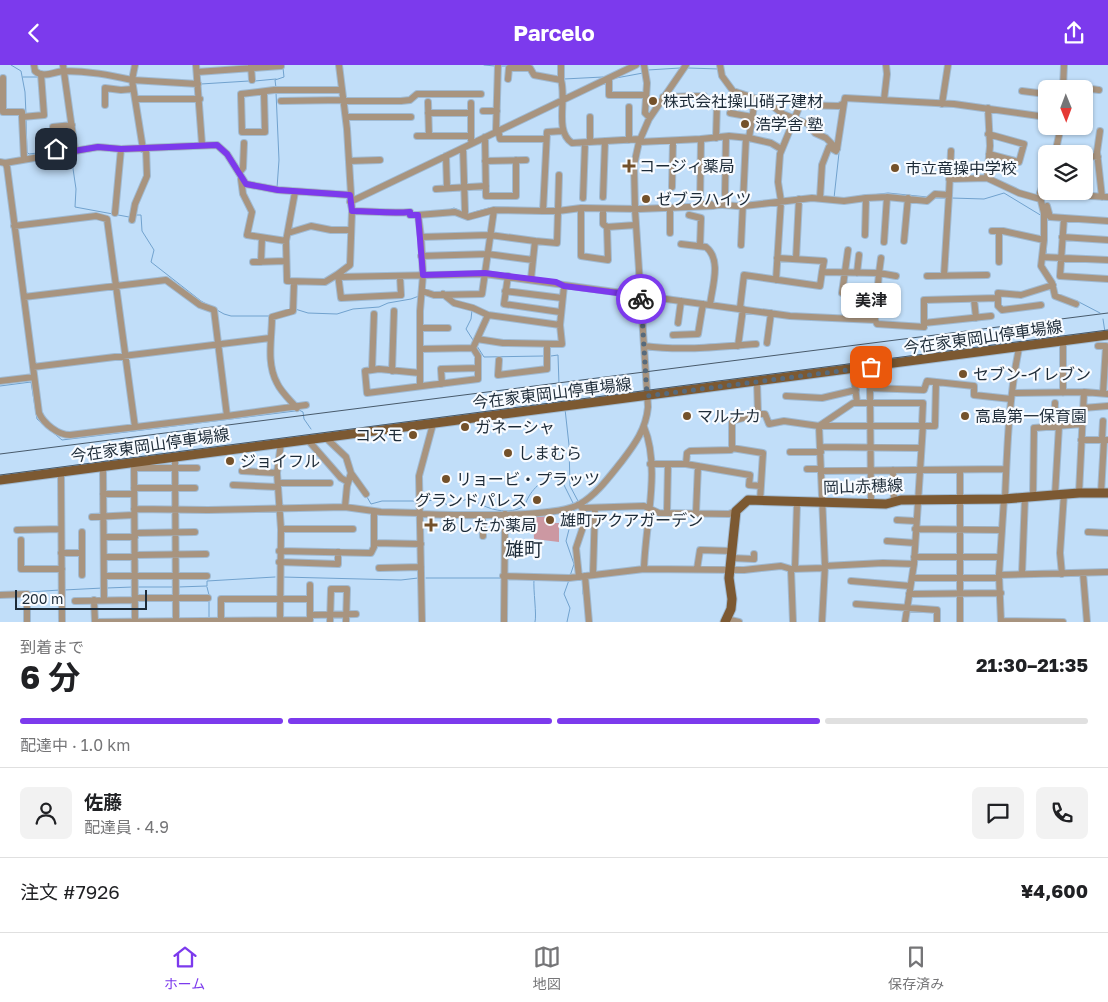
<!DOCTYPE html>
<html lang="ja">
<head>
<meta charset="utf-8">
<style>
	:root { --surface:#fff; --page:#f2f2f2; --text:#202124; --muted:#757577; --line:#e0e0e0; --accent:#7c3aed }
	body { margin:0; font-family:"Golos Text","Noto Sans JP",sans-serif; background:var(--page); color:var(--text); height:100vh; display:flex; flex-direction:column; font-size:19px; white-space:nowrap }
	* { box-sizing:border-box; margin:0 }
	p { font-size:16px; color:var(--muted) }
	.icon { flex:none; width:28px; height:28px; fill:none; stroke:currentColor; stroke-width:2; stroke-linecap:round; stroke-linejoin:round }
	.map { position:relative; height:557px; overflow:hidden }
	.sheet { display:flex; flex-direction:column; background:var(--surface); flex:1 }
	.sheet>* { flex:none }
	.needle { width:32px; rotate:179deg }
	.buttons { position:absolute; left:1038px; top:15px; display:grid; gap:10px }
	.buttons a { display:grid; place-items:center; width:55px; height:55px; border-radius:8px; background:var(--surface); box-shadow:0 1px 4px #0004; font-size:25px }
	.scale { position:absolute; left:15px; bottom:12px; width:132px; box-sizing:border-box; padding-left:5px; border:2px solid #1d2b38; border-top:0; font-size:14px; line-height:18px; white-space:nowrap; color:#1d2b38; -webkit-text-stroke:4px #f8fbff; paint-order:stroke }
	.pin { position:absolute; display:grid; place-items:center; width:42px; height:42px; color:#fff; margin:-21px; border-radius:10px; box-shadow:0 2px 8px #0006 }
	.courier { position:absolute; display:grid; place-items:center; width:50px; height:50px; margin:-25px; border:4px solid #7c3aed; border-radius:50%; background:#fff; color:#222; box-shadow:0 1px 6px #0007 }
	.bubble { position:absolute; height:35px; border-radius:8px; background:var(--surface); box-shadow:0 1px 4px #0004; font-size:16px; font-weight:700; line-height:35px; text-align:center }
	.overview em { font-style:normal; font-weight:700 }
	.overview div { display:flex; flex-direction:column-reverse }
	.overview { display:flex; align-items:center; justify-content:space-between; height:85px; padding:0 20px }
	h1 { font-size:32px; font-weight:700; line-height:38px }
	.bar { display:grid; grid-template-columns:repeat(4,1fr); gap:8px 5px; align-content:center; height:60px; padding:0 20px }
	.bar i { height:6px; border-radius:4px; background:var(--line) }
	.bar .on { background:var(--accent) }
	.bar p { grid-column:span 4 }
	.line { display:flex; align-items:center; gap:12px; padding:0 20px; border-top:1px solid var(--line) }
	.line div { flex:1 }
	.round { display:grid; place-items:center; flex:none; width:52px; height:52px; border-radius:8px; background:var(--page) }
	header { display:flex; justify-content:space-between; align-items:center; height:65px; padding:0 20px; background:var(--accent); color:#fff; font-size:22px; font-weight:700 }
	.tab-bar { display:flex; justify-content:space-around; align-items:center; height:70px; border-top:1px solid var(--line); background:var(--surface); font-size:14px; color:var(--muted) }
	.tab-bar a { display:grid; justify-items:center; gap:2px }
	.tab-bar .on { color:var(--accent) }
	.map>svg:first-child { display:block }
	.green { fill:#cc98a2 }
	.lines { fill:none; stroke-linecap:round; stroke-linejoin:round }
	.stream { stroke:#71a2ce; stroke-width:1 }
	.minor-casing { stroke:#a0bad2; stroke-width:8 }
	.major-casing { stroke:#a0bad2; stroke-width:11 }
	.minor { stroke:#a8947f; stroke-width:6 }
	.major { stroke:#7c5932; stroke-width:9 }
	.rail { stroke:#485a6b; stroke-width:1 }
	.done { stroke:#566a7c; stroke-width:5; stroke-dasharray:0 9 }
	.route { stroke:#7c3aed; stroke-width:6 }
	.poi-dot { fill:#74512a; stroke:#f8fbff; stroke-width:2 }
	.labels { text-anchor:middle; dominant-baseline:central; stroke-width:4.5; stroke-linejoin:round; paint-order:stroke }
	.poi-label { font-size:16px; fill:#1d2b38; stroke:#f8fbff; text-anchor:start }
	.street-label { font-size:16px; fill:#1d2b38; stroke:#f8fbff }
	.quarter-label { font-size:19px; fill:#1d2b38; stroke:#f8fbff }
</style>
</head>
<body>
<header><svg class="icon" aria-label="back" viewBox="0 0 24 24"><path d="M15 5l-7 7 7 7"/></svg>Parcelo<svg class="icon" aria-label="share" viewBox="0 0 24 24"><path d="M12 15V3M7 8l5-5 5 5M5 13v7h14v-7"/></svg></header>
<div class="map">
<svg width="1108" height="557" viewBox="0 0 1108 557">
	<rect width="100%" height="100%" fill="#c1def9"/>
	<path class="green" d="M552 451V458H559V477L534 474 533 452Z"/>
	<g class="lines">
		<path class="stream" d="M11 0 21 6 25 27 26 50
			M484 0 495 1
			M499 1H508
			M688 3 719 4
			M648 5 680 3
			M23 12H39
			M616 13 643 8
			M564 14 603 12
			M255 16 276 14
			M201 19 249 16
			M276 23 275 15 284 12 283 3
			M276 27 279 95 277 123
			M26 54 27 87 29 89 54 86
			M58 85 69 83
			M71 90 76 124 75 142 129 152
			M872 130 888 128 927 132
			M834 133 839 88
			M847 133 865 130
			M934 133H947
			M951 133 984 134 1004 128 1042 151
			M347 134 349 147
			M451 144 454 143 461 146
			M474 147 489 143
			M136 150H141L142 166 154 185 151 197 201 236 224 249 231 251H269
			M1046 189 1047 173
			M1050 209 1055 218
			M1077 236 1100 248
			M295 244 308 248 337 249 353 244 379 242 388 238 411 234 419 231
			M472 245 471 254 466 264 473 275
			M1103 254 1105 267
			M477 281 484 292 544 291
			M551 291 558 290 559 319
			M0 321 31 317 37 354 62 375 295 346
			M559 322 564 330
			M565 344 569 380 570 421 578 436
			M299 345 303 347 304 354 311 364
			M367 432 371 439 382 436H416
			M425 436 437 435 448 440 471 433C484 444 511 452 525 440 529 428 540 414 554 413L563 418 573 438
			M570 511 574 499 566 476 574 445
			M282 512 401 515 418 513
			M426 513H502
			M534 514C533 525 537 550 535 557
			M583 521V529
			M138 522H172
			M178 522 207 521V516L275 512
			M207 522 209 530
			M107 523 133 522
			M64 525 103 523
			M29 527 60 525
			M209 553V537
			M567 557 570 543 564 529 569 515"/>
		<g class="minor-casing">
			<path id="minor" d="M34 0 35 6C44 14 55 6 65 6 89 6 109 10 132 15L135 0
				M63 0 75 85
				M196 0 202 79
				M251 0 252 15
				M339 0 347 64 352 146 350 200 338 209 341 233 401 230 400 211
				M644 0 647 18 645 48 649 52
				M720 0 722 11 733 26 767 37 783 49 808 59 815 68 826 73 837 84
				M197 7 281 1
				M3 13V47H22V52
				M609 13V30H646
				M508 14 509 3H530L534 10 561 15C567 35 554 66 572 78L640 74
				M561 15V0
				M1063 20 1099 25
				M1063 23 1064 0
				M1022 26 1046 29
				M264 28 265 67H242L241 29 274 25H342
				M663 32 704 31
				M136 34H200
				M884 35 887 9 886 0
				M281 36 343 35
				M343 36H401L410 35 417 29H481
				M428 37 429 71
				M471 38V75
				M942 39 948 0
				M105 40V23L121 25 133 24
				M483 46H497
				M428 48H471
				M730 48 752 52
				M346 52H411
				M498 65 500 74H546
				M496 66 498 0
				M1100 66 1097 87 1102 132
				M988 69 1024 79 1019 97 989 89
				M417 71H471
				M485 72 486 131H516V95
				M716 73 717 39H722
				M749 73 771 78 781 84
				M701 74 729 71 749 73 755 35
				M629 75V42
				M590 77V52
				M463 83 465 147
				M143 84 132 15 198 19
				M1056 86 1075 89
				M56 89 53 62 72 60
				M1055 89 1061 61
				M1084 90 1098 92
				M446 91 447 123
				M24 93 22 52 44 50 41 9
				M349 96 380 95
				M485 96 526 95
				M0 97 5 98 7 102 39 348C44 359 58 370 70 370L227 351 214 245 200 240 166 215 24 232
				M5 98 98 82 121 84 217 80 227 89 246 119 278 125 350 130
				M239 108 243 103 244 78
				M559 110 558 146 581 143 639 144 713 141 711 139H700L701 74 639 77
				M1046 112 1040 128 1108 132
				M987 113 1019 128 1040 134
				M241 114 243 129 252 147 247 170 286 176
				M949 114 987 113 990 81 988 43
				M672 122 673 76
				M436 124 486 121
				M295 127 286 176 287 216 325 217 338 209
				M725 129 726 72
				M603 132 605 76
				M1040 132 1044 148V175
				M583 133 585 78
				M820 133 822 100 829 82 836 86 837 84 844 38
				M866 133 887 132 927 136 935 129 949 130 951 86
				M350 137 636 0
				M713 141C724 138 733 142 744 141L812 133 844 136 866 133 865 170
				M1047 141 1050 152 1108 156
				M581 143V191L608 195 607 162
				M603 144V159L607 162 636 160
				M352 146C371 146 390 149 410 147V150H418
				M115 148 121 84
				M689 150 701 153 700 181
				M1064 153 1060 211 1108 214
				M132 155 135 139 147 111 146 83
				M14 161 96 151 107 154 135 362
				M992 166H1003L1044 175 1041 201 1052 218 1055 231 1076 239
				M288 168 311 161 331 165H350
				M670 168V144
				M421 172 418 150 455 147 468 152 494 145
				M1062 172 1108 175
				M535 176 557 178 558 146H543
				M904 176 908 133
				M884 177 887 132
				M681 179 706 182C722 195 712 222 710 240
				M741 180 746 73
				M421 191 488 189 533 195
				M1042 192 1108 195
				M777 193 824 196 822 207
				M881 193 879 208 896 211
				M796 194 799 134
				M253 197 286 196
				M261 197 262 173
				M999 197V166
				M857 208 859 190
				M944 210 949 130
				M508 211 504 239 560 247
				M927 211 987 210
				M337 212 485 209 790 251 875 255 877 259 924 262V235L998 233
				M776 215 781 136 778 117 780 89 800 40 839 41 844 38 845 33 954 39 1046 52
				M294 218 293 246 272 252C272 273 266 298 277 318 281 327 290 335 297 343
				M422 226 434 230 482 229 494 145 543 146 547 67 562 66
				M505 226 562 233
				M842 228 848 185
				M443 229 454 238 473 243 488 250
				M974 234 976 253
				M1041 240 1002 245 998 241V228L1021 230 1053 220
				M740 243 744 210 820 221 822 207 879 208 875 255
				M678 258 681 236
				M924 258 991 251
				M420 263H448
				M673 270 698 269 703 239
				M477 274 503 278 562 279 560 260
				M767 278 771 248
				M644 281C681 286 719 282 756 279
				M738 281 743 244
				M1098 281H1106L1103 328
				M420 284 473 283
				M499 295 498 310 547 304V279
				M33 302 270 273
				M853 304 857 338
				M372 305 374 249
				M392 306 394 246
				M420 308 379 304 365 306 367 328 478 314V291L473 283 488 250 560 260 564 221
				M0 316 34 312
				M757 317 758 349H765L769 359 784 356 819 361 853 338H923L922 360
				M442 319 441 304 478 303
				M420 320V246L423 210 421 172 490 170 535 176 531 214
				M1012 328 1084 327
				M1063 328V276
				M786 331 822 333 856 325
				M1083 343 1108 341
				M758 349 732 356V383L763 388 760 436
				M227 351 306 340
				M1054 361 1055 338
				M644 362C661 402 645 461 644 504
				M325 372 346 392 351 408 366 429
				M307 374 341 413 348 417
				M1081 375H1107
				M1102 375 1103 356
				M820 382 921 383
				M790 387H821
				M175 392 176 557
				M134 397 135 557
				M650 399H686L750 410 749 420 761 421
				M686 399 687 388 690 386 731 385 732 383
				M103 402 104 535
				M134 403H197
				M807 404H821
				M893 405 894 437
				M960 405V557
				M242 406 277 408
				M821 406 1006 404
				M61 407 62 557
				M278 418H330
				M233 420 278 422
				M134 423H195
				M1079 428 1084 327 1108 329
				M1101 428 1104 375
				M103 429H134
				M1055 430 1059 361
				M1033 432 1034 363 1082 359
				M1005 434C1007 383 1009 332 1019 283
				M871 438 870 323 924 325 927 316 974 321V330L1011 334
				M578 440 584 443 644 441 659 448 729 449 736 446
				M345 442 347 421 351 408
				M134 444 208 445 345 442 381 447 420 448
				M667 448 668 399
				M696 448 698 401
				M421 449C454 450 554 454 580 439 597 429 609 412 622 396 635 379 646 364 648 342L635 144 634 100 639 77 649 54 686 0
				M482 450 483 471
				M92 452 134 450
				M897 455 915 456
				M281 464H353
				M915 464 1001 465
				M17 465 61 464
				M82 467V510
				M1088 467 1108 468
				M135 468 195 467
				M104 472H135
				M21 475V504H62
				M887 476 915 478
				M374 478 421 479
				M279 486 371 488 374 482V446
				M61 488H82
				M135 490 206 489
				M104 492H135
				M914 492H1000
				M731 493 754 494V489
				M279 497 338 499V487
				M825 501 883 498 914 499
				M379 503 421 502
				M795 503 797 438
				M697 504 700 485 732 486
				M791 504 793 557
				M1083 508 1087 557
				M593 509 595 443
				M1022 509 1025 432
				M1062 509 1060 488 1064 429
				M999 510 1108 507
				M104 511H207
				M503 511 569 513 644 504 744 505 781 501 791 504 825 503
				M585 511 589 557
				M579 512 576 483 584 459 582 442
				M912 513H999
				M851 516 910 521
				M310 520V550
				M909 529 1001 528
				M0 530 27 529V557
				M135 533H208
				M94 535 95 557
				M75 536 135 535
				M856 539 937 545V557
				M726 554 739 557
				M1001 556 1063 557
				M95 557 310 555V550L356 549
				M221 557V534H310
				M280 557 281 464 277 408 281 378
				M330 557 331 524H347L346 557
				M422 557 419 411 433 359
				M504 557 505 449
				M822 557 825 501 819 361H935L936 317
				M905 557 914 499 923 360
				M1001 557 999 510 1004 434"/>
		</g>
		<g class="major-casing">
			<path id="major" d="M0 415 1108 270
				M725 557 731 544 732 534 729 513 736 446 748 435 886 439 901 435 1004 434 1079 428H1108"/>
		</g>
		<use href="#minor" class="minor"/>
		<use href="#major" class="major"/>
		<path class="rail" d="M0 389 1108 248
			M0 410 1108 265"/>
	</g>
	<g class="lines">
		<path class="done" d="M641 234 647 331 871 302"/>
		<path class="route" d="M56 84V89L98 82 121 84 217 80 227 89 246 119 278 125 350 130 352 146C371 146 390 149 410 147V150H418L423 210 485 208 556 217 564 221 641 231V234"/>
	</g>
	<g class="poi-dot">
		<circle cx="653" cy="36" r="5"/>
		<circle cx="745" cy="59" r="5"/>
		<path d="M626.5 93.5h5v5h5v5h-5v5h-5v-5h-5v-5h5z"/>
		<circle cx="895" cy="103" r="5"/>
		<circle cx="646" cy="134" r="5"/>
		<circle cx="963" cy="309" r="5"/>
		<circle cx="687" cy="351" r="5"/>
		<circle cx="965" cy="351" r="5"/>
		<circle cx="465" cy="362" r="5"/>
		<circle cx="413" cy="370" r="5"/>
		<circle cx="508" cy="388" r="5"/>
		<circle cx="230" cy="396" r="5"/>
		<circle cx="446" cy="414" r="5"/>
		<circle cx="537" cy="435" r="5"/>
		<circle cx="550" cy="455" r="5"/>
		<path d="M428.5 452.5h5v5h5v5h-5v5h-5v-5h-5v-5h5z"/>
	</g>
	<g class="labels">
		<g class="poi-label">
			<text x="663" y="36">株式会社操山硝子建材</text>
			<text x="755" y="59">浩学舎 塾</text>
			<text x="639" y="101">コージィ薬局</text>
			<text x="905" y="103">市立竜操中学校</text>
			<text x="656" y="134">ゼブラハイツ</text>
			<text x="973" y="309">セブン-イレブン</text>
			<text x="697" y="351">マルナカ</text>
			<text x="975" y="351">高島第一保育園</text>
			<text x="475" y="362">ガネーシャ</text>
			<text x="403" y="370" text-anchor="end">コスモ</text>
			<text x="518" y="388">しまむら</text>
			<text x="240" y="396">ジョイフル</text>
			<text x="456" y="414">リョービ・プラッツ</text>
			<text x="527" y="435" text-anchor="end">グランドパレス</text>
			<text x="560" y="455">雄町アクアガーデン</text>
			<text x="441" y="460">あしたか薬局</text>
		</g>
		<g class="street-label">
			<text transform="translate(983 272) rotate(-8)">今在家東岡山停車場線</text>
			<text transform="translate(552 328) rotate(-7)">今在家東岡山停車場線</text>
			<text transform="translate(150 380) rotate(-8)">今在家東岡山停車場線</text>
			<text transform="translate(863 421) rotate(-2)">岡山赤穂線</text>
		</g>
		<g class="quarter-label">
			<text x="524" y="483">雄町</text>
		</g>
	</g>
</svg>
<div class="buttons">
<a><svg class="needle" viewBox="-14 -14 28 28"><path d="M0-13l5 13h-10z" fill="#e53935"/><path d="M0 13l5-13h-10z" fill="#757577"/></svg></a>
<a><svg class="icon" aria-label="layers" viewBox="0 0 24 24"><path d="M12 4l9 5-9 5-9-5zM3 14l9 5 9-5"/></svg></a>
</div>
<div class="scale">200 m</div>
<div class="pin" style="left:871px;top:302px;background:#ea580c"><svg class="icon" aria-label="bag" viewBox="0 0 24 24"><path d="M5 8h14l-1 12H6zM9 8a3 3 0 0 1 6 0"/></svg></div>
<div class="pin" style="left:56px;top:84px;background:#1f2937"><svg class="icon" aria-label="home" viewBox="0 0 24 24"><path d="M3 11l9-7 9 7M6 9v11h12V9"/></svg></div>
<div class="courier" style="left:641px;top:234px"><svg class="icon" aria-label="bike" viewBox="0 0 24 24"><circle cx="6" cy="16" r="4"/><circle cx="18" cy="16" r="4"/><path d="M6 16l4-8h5l3 8M10 8l3 8H6M13 5h3"/></svg></div>
<div class="bubble" style="left:841px;top:218px;width:60px">美津</div>
</div>
<section class="sheet">
<div class="overview"><div><h1>6 分</h1><p>到着まで</p></div><em>21:30–21:35</em></div>
<div class="bar"><i class="on"></i><i class="on"></i><i class="on"></i><i></i><p>配達中 · 1.0 km</p></div>
<div class="line" style="height:90px"><a class="round"><svg class="icon" aria-label="person" viewBox="0 0 24 24"><circle cx="12" cy="8" r="4"/><path d="M4 21q1-7 8-7t8 7"/></svg></a><div><b>佐藤</b><p>配達員 · 4.9</p></div><a class="round"><svg class="icon" aria-label="chat" viewBox="0 0 24 24"><path d="M4 5h16v11H9l-5 4z"/></svg></a><a class="round"><svg class="icon" aria-label="phone" viewBox="0 0 24 24"><path d="M5 4h4l2 5-3 2q2 4 5 5l2-3 5 2v4C11 20 4 13 5 4z"/></svg></a></div>
<div class="line" style="height:65px"><div>注文 #7926</div><b>¥4,600</b></div>
</section>
<nav class="tab-bar">
<a class="on"><svg class="icon" aria-label="home" viewBox="0 0 24 24"><path d="M3 11l9-7 9 7M6 9v11h12V9"/></svg>ホーム</a>
<a><svg class="icon" aria-label="map" viewBox="0 0 24 24"><path d="M3 6l6-2 6 2 6-2v14l-6 2-6-2-6 2zM9 4v14M15 6v14"/></svg>地図</a>
<a><svg class="icon" aria-label="saved" viewBox="0 0 24 24"><path d="M7 4h10v16l-5-4-5 4z"/></svg>保存済み</a>
</nav>
</body>
</html>
